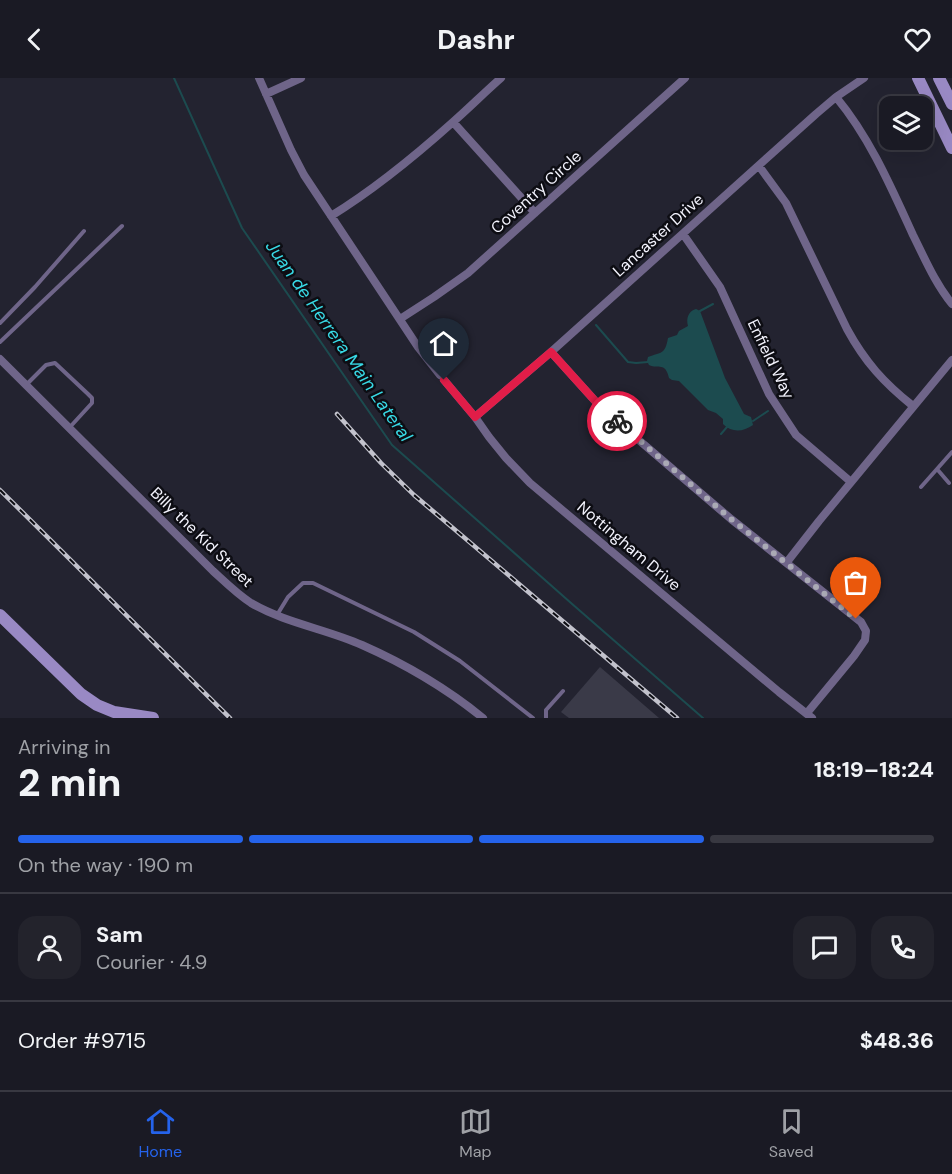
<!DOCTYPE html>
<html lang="en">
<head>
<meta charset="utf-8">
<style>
	:root { --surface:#1a1a24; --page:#23232c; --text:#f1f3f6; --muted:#9fa1a6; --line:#383841; --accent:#2563eb }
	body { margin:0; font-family:"DM Sans",sans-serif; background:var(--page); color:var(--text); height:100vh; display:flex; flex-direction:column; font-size:22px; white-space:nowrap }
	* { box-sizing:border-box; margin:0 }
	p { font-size:20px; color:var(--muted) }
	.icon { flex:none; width:33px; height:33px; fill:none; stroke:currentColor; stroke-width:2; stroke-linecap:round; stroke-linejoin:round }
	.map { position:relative; height:640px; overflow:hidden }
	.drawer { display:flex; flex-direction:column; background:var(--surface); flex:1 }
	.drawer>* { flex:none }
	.fabs { position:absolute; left:879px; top:18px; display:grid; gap:12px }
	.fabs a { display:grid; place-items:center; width:54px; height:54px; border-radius:12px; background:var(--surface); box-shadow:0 6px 24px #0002,0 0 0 2px var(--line); font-size:30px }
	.pin { position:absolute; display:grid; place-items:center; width:51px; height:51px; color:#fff; margin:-62px -26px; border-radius:50% 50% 50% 0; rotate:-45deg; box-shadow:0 0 6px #0007 }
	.pin .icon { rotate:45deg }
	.courier { position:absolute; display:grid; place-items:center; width:60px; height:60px; margin:-30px; border:4px solid #e11d48; border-radius:50%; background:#fff; color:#222; box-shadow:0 2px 8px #0007 }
	.overview em { font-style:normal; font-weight:800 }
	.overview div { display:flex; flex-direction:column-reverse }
	.overview { display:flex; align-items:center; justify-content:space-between; height:102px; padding:0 18px }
	h1 { font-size:39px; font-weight:800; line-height:45px }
	.bar { display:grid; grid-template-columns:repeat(4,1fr); gap:9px 6px; align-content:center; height:72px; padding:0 18px }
	.bar i { height:8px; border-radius:4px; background:var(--line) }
	.bar .current { background:var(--accent) }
	.bar p { grid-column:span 4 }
	.line { display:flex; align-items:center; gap:15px; padding:0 18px; border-top:2px solid var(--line) }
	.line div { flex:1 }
	.round { display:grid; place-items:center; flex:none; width:63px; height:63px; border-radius:18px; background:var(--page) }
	header { display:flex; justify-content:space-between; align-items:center; height:78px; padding:0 18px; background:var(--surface); font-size:27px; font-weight:800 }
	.menu { display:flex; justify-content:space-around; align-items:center; height:84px; border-top:2px solid var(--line); background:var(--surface); font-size:16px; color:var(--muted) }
	.menu a { display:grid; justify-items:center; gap:3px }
	.menu .current { color:var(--accent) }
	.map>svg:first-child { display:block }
	.water { fill:#1c4b4f }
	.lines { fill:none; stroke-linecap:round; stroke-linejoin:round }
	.stream { stroke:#1c4b4f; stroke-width:2 }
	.building { fill:#3a3a48 }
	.lane { stroke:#6f6589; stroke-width:4 }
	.street { stroke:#6f6589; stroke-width:8 }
	.secondary { stroke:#9989c4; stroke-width:12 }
	.rail-casing { stroke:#c2c2cc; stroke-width:4.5 }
	.rail { stroke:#0d0d13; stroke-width:2; stroke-dasharray:7; stroke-linecap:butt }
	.done { stroke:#aaaab5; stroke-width:6; stroke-dasharray:0 10.8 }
	.route { stroke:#e11d48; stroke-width:8 }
	.labels { text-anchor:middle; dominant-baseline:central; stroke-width:5; stroke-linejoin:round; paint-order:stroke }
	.street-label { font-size:16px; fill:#f3f3fd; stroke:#0d0d13 }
	.water-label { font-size:18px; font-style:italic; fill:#38d8e4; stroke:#0d0d13 }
</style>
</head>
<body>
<header><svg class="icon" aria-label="back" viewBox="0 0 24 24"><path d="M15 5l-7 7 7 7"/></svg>Dashr<svg class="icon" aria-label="heart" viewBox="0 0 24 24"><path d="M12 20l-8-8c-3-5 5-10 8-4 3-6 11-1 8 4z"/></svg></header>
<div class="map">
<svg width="952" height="640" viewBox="0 0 952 640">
	<rect width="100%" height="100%" fill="#232330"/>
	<path class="water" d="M696 231 700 233 725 300 744 336 751 339 753 347C743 354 732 355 723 346V341L716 335 708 332 679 303 672 302 669 300C665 283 659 292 649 287L647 283 648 279C661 274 665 277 668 260L677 257 679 253 688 248C686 241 688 233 696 231Z"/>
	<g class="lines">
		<path class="stream" d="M174 0 242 150 392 367 571 525 703 640
			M700 233 713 226
			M596 247 628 284 636 285 648 284
			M753 343 768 333
			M721 356 727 349"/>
	</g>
	<path class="building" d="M600 589 659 640H569L561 634Z"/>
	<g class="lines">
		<path class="lane" d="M0 245 35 209 84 153
			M0 264 122 148
			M27 306 46 287 55 285 88 316 92 320V325L70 349
			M949 405 937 391 952 374
			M921 409 937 391
			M277 537 288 519 303 505H313L414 554 460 583 533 640
			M546 640V632L563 613"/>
		<path class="street" d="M259 0 291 72 304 97 418 269 440 297
			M266 16 301 0
			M836 19C870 60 891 109 913 157 925 181 935 205 952 226
			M453 44 535 135
			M759 88 786 125 847 251C865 284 884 305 913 328
			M331 138C375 111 415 78 453 44 469 30 485 14 501 0
			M683 156 720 209 769 316 796 357 851 404
			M400 241 434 219 468 195 685 0
			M551 274 597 325 627 352 731 441 861 544 866 553 865 562 854 578 807 635
			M0 281 213 493C225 504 237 516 251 525 285 545 326 551 362 567 405 586 446 610 483 640
			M444 302 475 339 489 359 506 380 530 405 779 614 812 640
			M475 339 551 274 816 36 836 19 864 0
			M787 484 819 443 952 282"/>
		<path class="secondary" d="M918 0 952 70
			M939 0 952 26
			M0 537 81 616 97 627 114 634 153 640"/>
		<g class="rail-casing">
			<path id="rail" d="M337 336 381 385 414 417 677 640
				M0 412 230 640"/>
		</g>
		<use href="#rail" class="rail"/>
	</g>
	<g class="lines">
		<path class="done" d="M617 343 731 441 856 541"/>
		<path class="route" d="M444 302 475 339 551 274 597 325 617 343"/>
	</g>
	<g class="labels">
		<g class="street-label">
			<text transform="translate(536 114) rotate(-42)">Coventry Circle</text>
			<text transform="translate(658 157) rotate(-42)">Lancaster Drive</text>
			<text transform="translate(771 281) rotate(64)">Enfield Way</text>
			<text transform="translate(202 459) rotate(44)">Billy the Kid Street</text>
			<text transform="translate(629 468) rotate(40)">Nottingham Drive</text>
		</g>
		<g class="water-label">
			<text transform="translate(339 263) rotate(55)">Juan de Herrera Main Lateral</text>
		</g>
	</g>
</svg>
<div class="fabs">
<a><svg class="icon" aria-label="layers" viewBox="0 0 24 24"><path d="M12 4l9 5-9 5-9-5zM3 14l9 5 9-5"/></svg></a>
</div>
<div class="pin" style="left:856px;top:541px;background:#ea580c"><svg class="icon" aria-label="bag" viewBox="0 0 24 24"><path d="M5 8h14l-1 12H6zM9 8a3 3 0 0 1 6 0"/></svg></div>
<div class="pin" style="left:444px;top:302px;background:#1f2937"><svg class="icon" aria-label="home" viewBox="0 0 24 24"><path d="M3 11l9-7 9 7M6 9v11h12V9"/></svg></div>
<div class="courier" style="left:617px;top:343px"><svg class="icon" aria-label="bike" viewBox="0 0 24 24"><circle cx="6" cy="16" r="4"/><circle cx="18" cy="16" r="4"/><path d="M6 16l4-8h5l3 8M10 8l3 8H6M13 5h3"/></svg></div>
</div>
<section class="drawer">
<div class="overview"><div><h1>2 min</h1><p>Arriving in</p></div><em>18:19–18:24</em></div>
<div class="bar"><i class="current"></i><i class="current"></i><i class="current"></i><i></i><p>On the way · 190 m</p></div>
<div class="line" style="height:108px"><a class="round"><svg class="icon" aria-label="person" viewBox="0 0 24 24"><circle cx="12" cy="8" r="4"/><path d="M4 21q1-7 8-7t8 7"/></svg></a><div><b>Sam</b><p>Courier · 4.9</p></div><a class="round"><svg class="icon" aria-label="chat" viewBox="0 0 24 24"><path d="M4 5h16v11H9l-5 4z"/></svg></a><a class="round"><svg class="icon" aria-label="phone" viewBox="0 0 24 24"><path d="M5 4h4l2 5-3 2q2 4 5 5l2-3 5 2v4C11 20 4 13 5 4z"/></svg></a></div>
<div class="line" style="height:78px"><div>Order #9715</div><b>$48.36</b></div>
</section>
<nav class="menu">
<a class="current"><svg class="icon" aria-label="home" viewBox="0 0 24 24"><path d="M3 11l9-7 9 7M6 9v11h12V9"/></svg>Home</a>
<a><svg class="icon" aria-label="map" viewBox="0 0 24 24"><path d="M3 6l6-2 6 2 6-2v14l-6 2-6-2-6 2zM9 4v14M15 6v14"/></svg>Map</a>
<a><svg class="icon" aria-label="saved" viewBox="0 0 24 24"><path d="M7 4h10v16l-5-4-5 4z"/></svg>Saved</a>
</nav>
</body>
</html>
